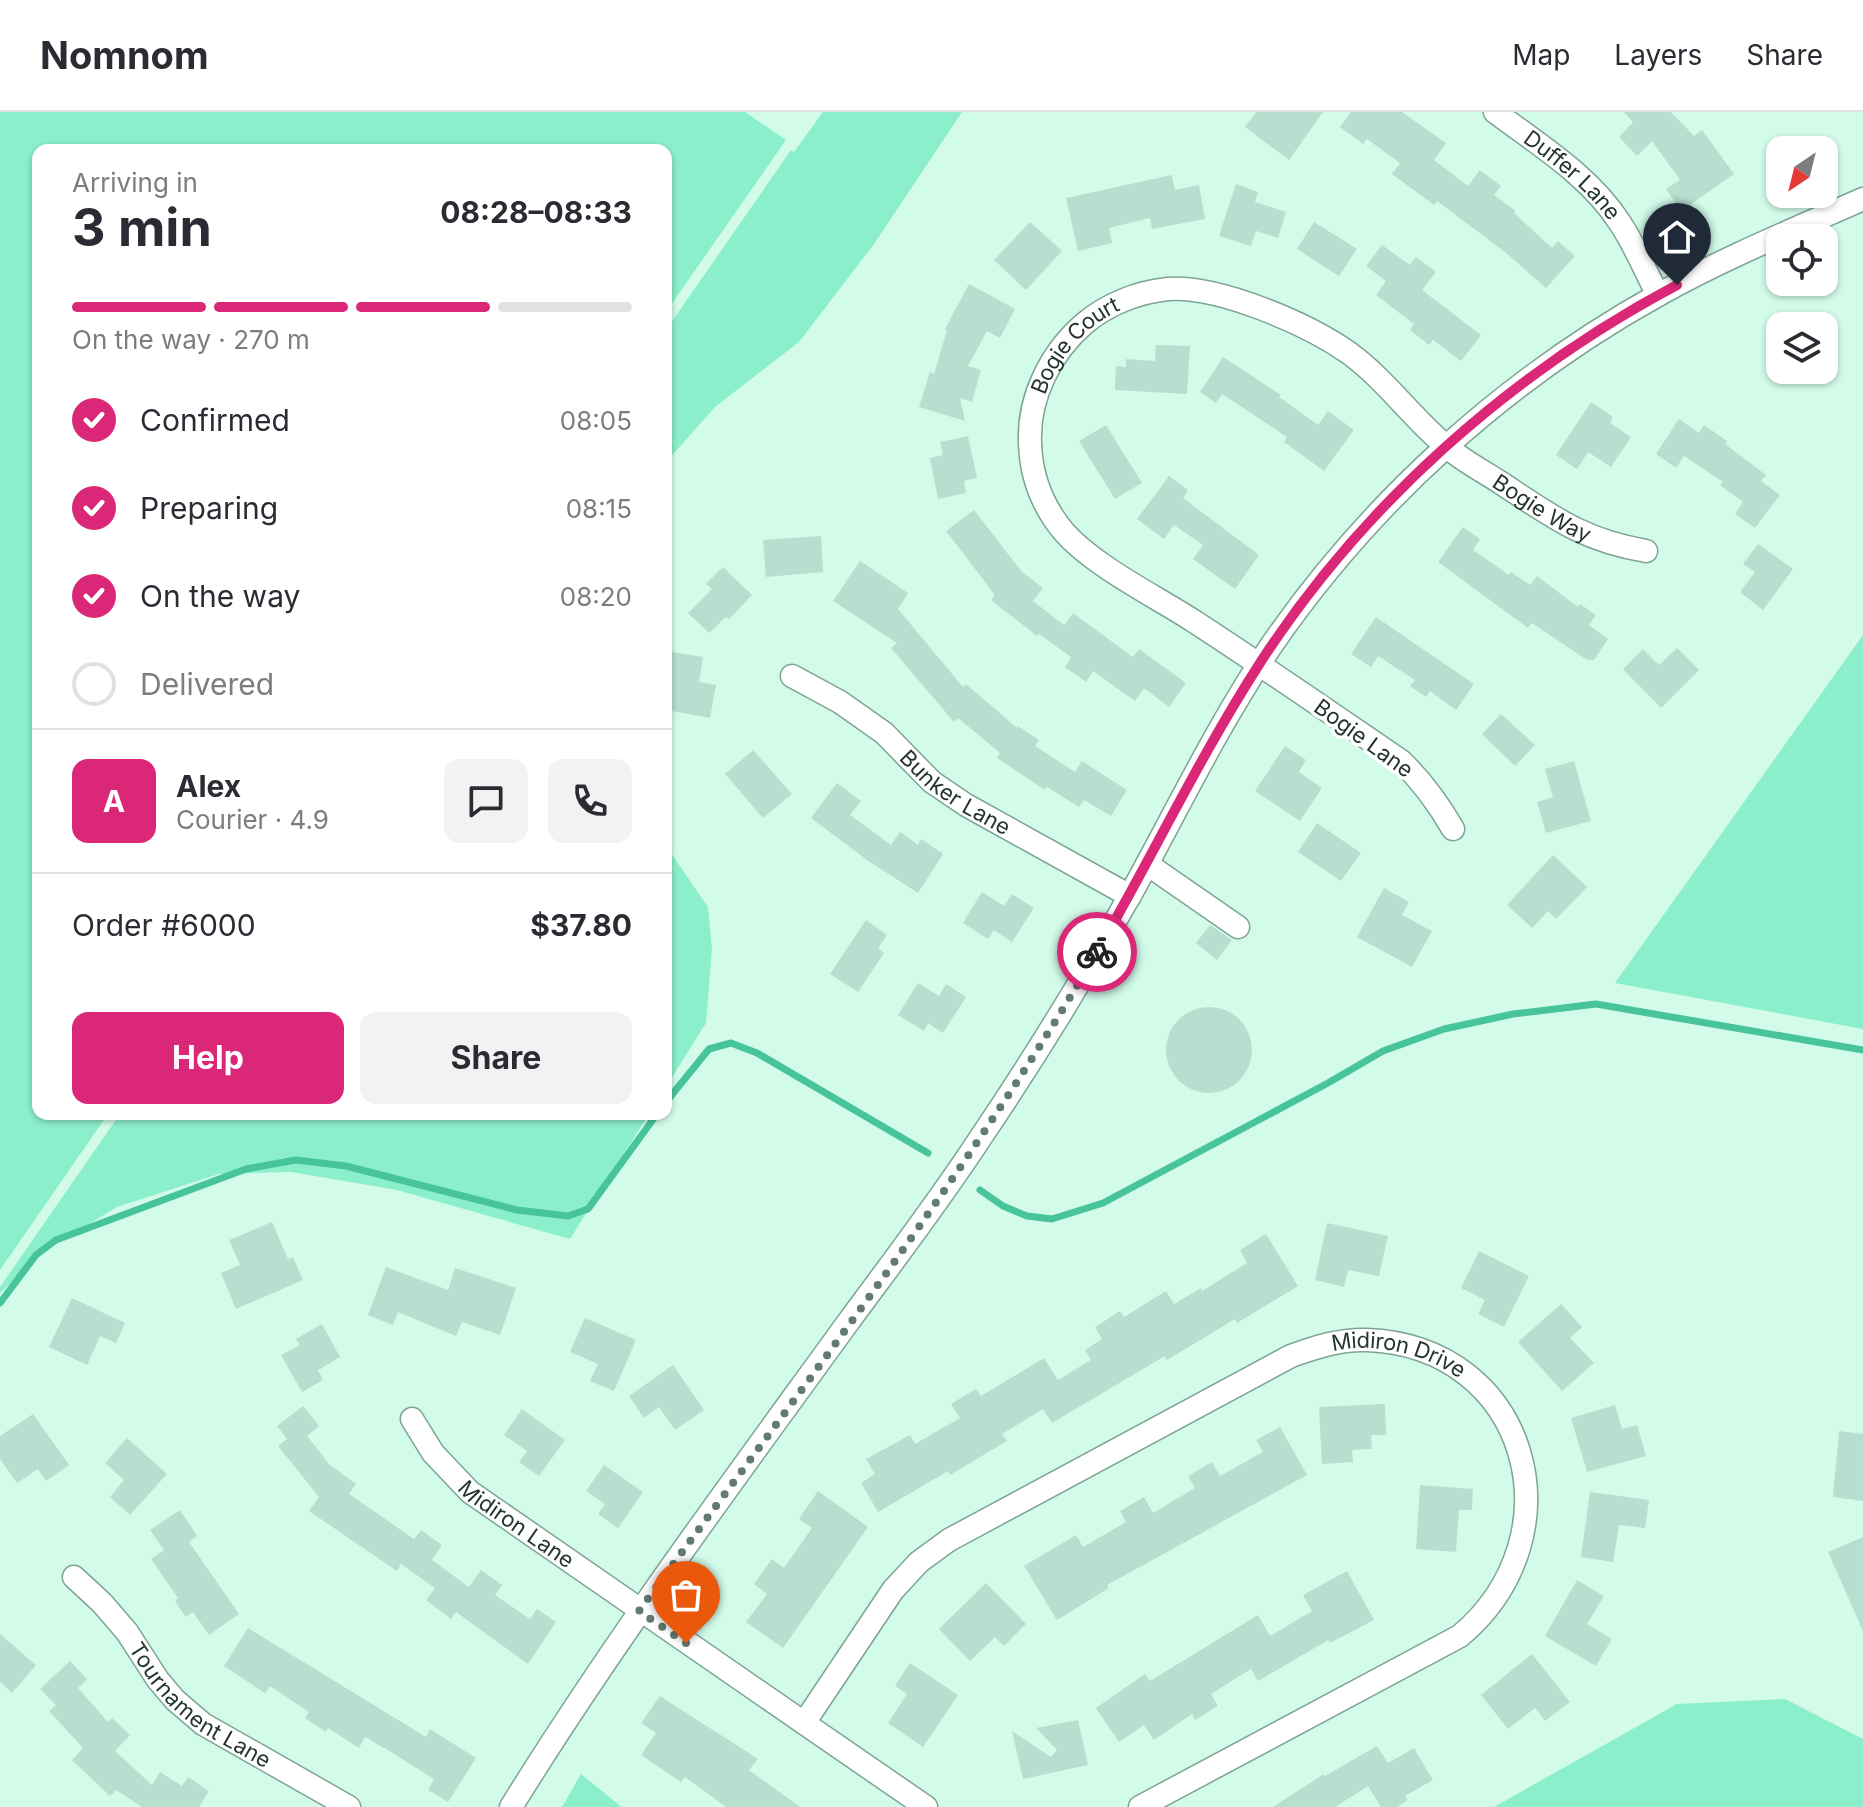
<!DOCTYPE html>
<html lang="en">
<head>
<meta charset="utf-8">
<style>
	:root { --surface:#fff; --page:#f2f2f3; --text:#2b2b33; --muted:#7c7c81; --line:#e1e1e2; --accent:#db2777 }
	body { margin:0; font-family:Inter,sans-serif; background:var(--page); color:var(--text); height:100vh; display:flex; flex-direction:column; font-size:30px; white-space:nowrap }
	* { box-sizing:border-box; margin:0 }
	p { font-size:26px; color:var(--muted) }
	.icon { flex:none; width:44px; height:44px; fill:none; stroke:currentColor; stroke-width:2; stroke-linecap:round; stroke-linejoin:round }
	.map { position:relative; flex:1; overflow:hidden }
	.panel { position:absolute; left:32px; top:32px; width:640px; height:976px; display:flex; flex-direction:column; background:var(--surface); border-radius:16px; box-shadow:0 2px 6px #0004 }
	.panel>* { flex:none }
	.needle { width:52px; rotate:215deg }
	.controls { position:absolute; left:1766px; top:24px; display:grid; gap:16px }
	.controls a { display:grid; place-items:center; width:72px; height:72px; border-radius:16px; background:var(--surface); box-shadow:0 2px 6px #0004; font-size:40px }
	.pin { position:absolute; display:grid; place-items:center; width:68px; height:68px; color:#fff; margin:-82px -34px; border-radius:50% 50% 50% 0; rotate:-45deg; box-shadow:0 0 8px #0007 }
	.pin .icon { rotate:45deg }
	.courier { position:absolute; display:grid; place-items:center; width:80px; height:80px; margin:-40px; border:6px solid #db2777; border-radius:50%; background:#fff; color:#222; box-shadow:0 2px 10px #0007 }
	.summary em { font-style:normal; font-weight:700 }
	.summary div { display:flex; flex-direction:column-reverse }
	.summary { display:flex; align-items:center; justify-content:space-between; height:136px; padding:0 40px }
	h1 { font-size:52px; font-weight:700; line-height:60px }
	.bar { display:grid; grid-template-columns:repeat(4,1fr); gap:12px 8px; align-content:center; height:96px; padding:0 40px }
	.bar i { height:10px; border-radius:6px; background:var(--line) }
	.bar .on { background:var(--accent) }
	.bar p { grid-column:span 4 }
	.line { display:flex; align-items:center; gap:20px; padding:0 40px; border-top:2px solid var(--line) }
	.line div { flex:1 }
	.round { display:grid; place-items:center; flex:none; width:84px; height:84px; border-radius:16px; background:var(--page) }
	ol { padding:0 40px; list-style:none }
	li { display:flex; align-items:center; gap:24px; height:88px }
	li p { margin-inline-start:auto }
	li .icon { padding:8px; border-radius:50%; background:var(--accent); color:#fff; stroke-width:4 }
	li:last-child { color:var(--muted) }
	li i { width:44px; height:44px; border:4px solid var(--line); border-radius:50% }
	.button { display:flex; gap:16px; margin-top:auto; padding:16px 40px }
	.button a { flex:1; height:92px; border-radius:16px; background:var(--accent); color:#fff; font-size:32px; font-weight:700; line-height:92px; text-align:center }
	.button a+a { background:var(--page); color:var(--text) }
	header { display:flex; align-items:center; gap:48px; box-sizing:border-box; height:112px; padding:0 40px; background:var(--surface); border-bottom:2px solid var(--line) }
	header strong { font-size:38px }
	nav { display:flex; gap:44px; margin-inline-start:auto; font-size:28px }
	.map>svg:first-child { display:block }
	.green { fill:#8befcb }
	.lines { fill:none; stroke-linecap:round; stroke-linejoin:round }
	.stream { stroke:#48c49d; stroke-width:7 }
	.building { fill:#b6dfcf }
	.minor-casing { stroke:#7da494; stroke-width:25 }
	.minor { stroke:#fff; stroke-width:22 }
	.done { stroke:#627a70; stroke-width:8; stroke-dasharray:0 14.4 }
	.route { stroke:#db2777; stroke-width:10 }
	.labels { text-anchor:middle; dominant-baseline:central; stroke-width:7; stroke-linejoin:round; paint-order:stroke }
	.street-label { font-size:22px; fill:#25352e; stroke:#fff }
</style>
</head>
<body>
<header>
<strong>Nomnom</strong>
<nav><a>Map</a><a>Layers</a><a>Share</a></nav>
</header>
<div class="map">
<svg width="1863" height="1695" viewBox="0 0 1863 1695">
	<rect width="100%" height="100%" fill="#d2fbea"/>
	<path class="green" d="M0 0H745L786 28 666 200V38H38V1002H108L0 1158Z
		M823 0H962L874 132 799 230 715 295 666 350V218L791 38 794 40Z
		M1863 523V917L1615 871Z
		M666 734 708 795 712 837 706 911 666 975Z
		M120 1002H649L570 1127 397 1078 291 1060 219 1062 117 1095 44 1139 0 1181V1175Z
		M1785 1587 1863 1627V1695H1494L1677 1592Z
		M581 1662 618 1692 621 1695H562Z"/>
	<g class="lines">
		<path class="stream" d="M666 990 709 937 731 931 757 941 928 1041
			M980 1078 1003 1094 1027 1104 1052 1107 1103 1091 1328 971 1383 939 1444 917 1513 902 1596 892 1863 938
			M0 1191 36 1143 56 1128 246 1057 296 1048 346 1054 517 1098 568 1104 588 1097 657 1002"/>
	</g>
	<path class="building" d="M1256 0H1323L1289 48 1245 15Z
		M1351 0H1402L1446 31 1434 48 1468 74 1480 58 1501 74 1494 83 1516 99 1514 101 1552 136 1558 129 1575 144 1546 176 1505 140 1437 89 1434 93 1392 62 1400 51 1367 27 1363 32 1340 15Z
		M1624 0H1671L1694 24 1702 18 1734 62 1681 99 1666 77 1680 68 1652 29 1637 44 1619 25 1633 10Z
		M1172 63 1175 78 1199 73 1205 107 1152 117 1150 106 1109 116 1112 131 1078 139 1066 86Z
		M1236 72 1258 80 1255 90 1286 100 1278 126 1256 119 1251 134 1219 124Z
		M1030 110 1062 139 1026 178 994 148Z
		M1314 110 1357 137 1339 164 1297 137Z
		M1382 133 1410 153 1416 145 1436 160 1422 178 1481 223 1461 249 1433 228 1429 233 1410 218 1414 212 1376 183 1386 169 1366 154Z
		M969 172 1015 197 1000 226 987 219 968 254 981 258 972 290 960 286 965 309 919 295 930 260 934 262 947 218 945 217Z
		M1156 233 1190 234 1187 282 1115 278 1116 254 1126 255V247L1155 249Z
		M1223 245 1281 283 1279 285 1318 313 1328 299 1354 318 1324 359 1284 330 1287 325 1222 282 1216 291 1200 280Z
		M1591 290 1613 305 1610 311 1631 325 1611 355 1588 340 1577 357 1556 343Z
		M1679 307 1699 321 1704 313 1727 329 1725 332 1766 363 1761 369 1780 383 1755 416 1735 402 1743 390 1720 373 1723 370 1684 344 1676 356 1656 342Z
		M1106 313 1142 371 1115 387 1079 329Z
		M968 324 977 366 964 369 966 381 938 387 930 346 943 343 940 330Z
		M1169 364 1188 378 1183 386 1259 443 1235 477 1193 447 1203 433 1174 413 1164 427 1137 407Z
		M974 398 1021 459 1043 476 1033 489 1064 513 1073 501 1133 545 1139 537 1186 571 1169 595 1144 576 1135 589 1093 559 1086 570 1065 555 1071 545 1039 522 1037 524 991 488 995 483 946 419Z
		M1463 415 1480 427 1473 438 1509 463 1511 460 1530 473 1537 464 1578 495 1580 492 1596 503 1589 513 1608 527 1594 548H1587L1532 511 1528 516 1438 450Z
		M821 424 823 460 766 465 763 428Z
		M1758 432 1793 457 1763 498 1740 480 1755 460 1743 452Z
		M860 449 908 481 898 497 963 575 966 572 1017 616 1018 614 1039 628 1035 634 1075 660 1082 649 1127 678 1111 704 1084 688 1079 695 1047 675 1045 678 997 646 1000 641 958 606 954 610 891 536 897 531 833 489Z
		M723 455 752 483 729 507 726 505 709 521 688 501 712 477 706 472Z
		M1376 505 1474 572 1456 598 1430 579 1426 585 1410 574 1415 568 1378 544 1371 555 1351 542Z
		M1677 536 1699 558 1661 596 1623 557 1643 537 1659 553Z
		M666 539 703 545 699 570 716 573 710 606 666 598Z
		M1501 602 1535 633 1515 654 1482 622Z
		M1285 634 1306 648 1299 660 1322 676 1300 709 1255 679Z
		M753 638 792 682 763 706 725 662Z
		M1574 649 1591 709 1546 721 1537 690 1553 685 1545 657Z
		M837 671 861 689 850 703 891 733 900 720 918 733 921 727 943 742 918 781 867 748 811 706Z
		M1317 711 1361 741 1341 769 1298 740Z
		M1553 743 1587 775 1556 807 1548 799 1532 816 1507 793Z
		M1384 776 1409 790 1402 803 1432 819 1412 855 1357 825Z
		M982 780 1004 794 1012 782 1034 796 1012 830 994 818 988 827 963 811Z
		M866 808 887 823 878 836 884 841 858 880 830 862Z
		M1210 813 1232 828 1217 848 1196 831Z
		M918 871 939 884 946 872 966 885 943 921 928 911 924 919 898 903Z
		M1166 938a43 43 0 1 1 86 0a43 43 0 1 1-86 0Z
		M272 1110 288 1147 293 1145 303 1168 236 1197 221 1161 240 1153 229 1128Z
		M1327 1111 1388 1124 1379 1164 1348 1158 1344 1175 1315 1168Z
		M1266 1122 1298 1174 1237 1211 1235 1207 1167 1248 1165 1244 1052 1311 1043 1297 1002 1322 1007 1329 950 1363 948 1359 878 1400 861 1371 875 1362 866 1347 910 1323 915 1332 960 1306 951 1292 976 1277 981 1284 1044 1246 1058 1268 1091 1248 1085 1238 1102 1227 1095 1215 1120 1199 1124 1205 1166 1179 1174 1192 1201 1176 1202 1179 1247 1151 1240 1138Z
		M1479 1139 1529 1164 1504 1215 1478 1202 1485 1188 1461 1176Z
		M386 1155 448 1178 455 1156 516 1176 500 1223 462 1210 456 1224 398 1200 393 1213 368 1203Z
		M72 1186 125 1211 116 1231 100 1224 87 1253 49 1235Z
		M1561 1192 1582 1215 1570 1226 1594 1251 1562 1279 1518 1230Z
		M585 1206 636 1228 614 1279 590 1269 598 1252 570 1240Z
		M322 1212 340 1245 318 1258 323 1268 302 1280 281 1243 300 1233 296 1227Z
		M673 1253 704 1298 675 1318 659 1295 644 1306 629 1284Z
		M1385 1292 1386 1323H1371L1372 1337 1352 1338 1353 1350 1322 1352 1319 1295Z
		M1615 1293 1622 1317 1637 1313 1646 1344 1587 1360 1571 1306Z
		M303 1294 319 1314 307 1324 329 1352 356 1372 349 1382 414 1427 421 1418 442 1433 432 1448 469 1475 481 1458 502 1473 495 1483 530 1507 537 1497 556 1510 528 1552 456 1500 451 1507 426 1488 435 1476 401 1452 397 1459 309 1399 319 1385 278 1334 287 1327 277 1314Z
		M522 1297 565 1328 539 1364 519 1350 527 1339 504 1323Z
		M33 1302 69 1353 46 1369 38 1357 17 1371 0 1347V1324Z
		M1280 1315 1307 1363 1107 1473 1109 1476 1057 1508 1024 1454 1076 1423 1083 1435 1126 1410 1120 1399 1144 1385 1153 1401 1195 1376 1188 1364 1212 1350 1220 1364 1263 1340 1256 1328Z
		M1839 1319 1863 1322V1389L1833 1385Z
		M127 1326 167 1362 130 1403 110 1385 124 1368 105 1351Z
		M604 1353 643 1380 618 1416 598 1402 605 1392 586 1379Z
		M1420 1373 1473 1377 1472 1398H1459L1456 1440 1416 1437Z
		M818 1379 868 1415 783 1536 746 1510 767 1482 754 1472 772 1447 784 1456 812 1416 799 1407Z
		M1590 1380 1649 1388 1645 1416 1619 1413 1613 1450 1581 1445Z
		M180 1398 197 1424 189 1430 239 1502 209 1523 193 1500 186 1505 175 1489 178 1486 151 1447 164 1438 150 1418Z
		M1863 1425V1519L1828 1440Z
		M1347 1459 1374 1508 1330 1531 1328 1528 1258 1569 1251 1557 1211 1582 1218 1594 1195 1608 1192 1602 1154 1628 1144 1613 1119 1630 1096 1596 1145 1562 1150 1569 1258 1503 1270 1524 1312 1499 1303 1483Z
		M1577 1468 1604 1484 1587 1512 1612 1527 1596 1554 1545 1524Z
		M986 1471 1026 1512 1004 1534 995 1525 970 1549 939 1517Z
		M248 1516 426 1625 430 1617 476 1646 448 1690 428 1678 434 1667 391 1640 365 1625 359 1636 328 1616 326 1620 305 1606 309 1600 270 1574 265 1581 224 1554Z
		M0 1522 36 1553 12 1581 0 1570Z
		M1532 1542 1570 1590 1545 1609 1535 1596 1508 1617 1481 1583Z
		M70 1549 87 1567 78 1576 108 1610 112 1606 130 1623 115 1639 152 1673 160 1660 182 1674 188 1665 209 1679 199 1695H142L116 1678 110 1684 72 1648 83 1636 49 1599 56 1593 40 1577Z
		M910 1551 958 1583 923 1635 888 1611 907 1582 895 1574Z
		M660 1584 758 1647 749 1658 800 1695H726L685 1665 681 1670 641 1643 656 1621 641 1611Z
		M1078 1608 1088 1653 1023 1667 1012 1619 1051 1645 1057 1638 1036 1616Z
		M1377 1634 1388 1651 1414 1636 1433 1668 1405 1684 1408 1688 1397 1695H1381L1368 1674 1335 1695H1273L1324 1662 1325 1664Z"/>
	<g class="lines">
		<g class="minor-casing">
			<g id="minor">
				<path id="s1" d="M1495 0C1539 33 1590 64 1620 111 1635 133 1645 159 1658 183"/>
				<path id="s2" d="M792 564 840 590 884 621 932 670 966 693 1130 784"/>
				<path id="s3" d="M1453 717C1438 691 1423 670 1401 649 1332 602 1263 554 1192 508 1153 483 1094 454 1064 420 1043 395 1031 364 1030 331 1028 285 1051 240 1085 211 1108 192 1138 180 1168 177 1218 173 1308 212 1349 241 1386 268 1412 306 1447 335 1463 349 1483 359 1501 371 1553 405 1582 428 1646 439"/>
				<path d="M1147 752 1238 815"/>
				<path id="s4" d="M412 1307 433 1341 470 1380 804 1611"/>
				<path id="s5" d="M74 1465 102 1491 127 1520 158 1568 175 1588 203 1612 349 1695"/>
				<path d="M511 1695C615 1527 733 1369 849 1209 894 1148 940 1088 981 1025 1035 945 1086 862 1133 778 1178 696 1219 611 1271 534 1370 390 1505 268 1658 183 1724 146 1795 117 1863 87"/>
				<path id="s6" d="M926 1695 804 1611 893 1478 919 1450 949 1428 1291 1244C1316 1235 1340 1227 1367 1228 1529 1234 1580 1423 1460 1524L1140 1695"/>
			</g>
		</g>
		<use href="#minor" class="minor"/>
	</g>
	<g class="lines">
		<path class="done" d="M686 1531 639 1499C796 1283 962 1071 1097 840"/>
		<path class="route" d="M1097 840C1152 745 1200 644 1260 551 1363 392 1511 261 1677 173"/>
	</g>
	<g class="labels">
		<g class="street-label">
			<text stroke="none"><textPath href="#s1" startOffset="100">Duffer Lane</textPath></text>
			<text stroke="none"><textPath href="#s3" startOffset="704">Bogie Court</textPath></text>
			<text stroke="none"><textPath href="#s3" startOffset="1262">Bogie Way</textPath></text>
			<text transform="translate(1364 626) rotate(36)">Bogie Lane</text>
			<text stroke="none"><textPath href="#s2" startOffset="202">Bunker Lane</textPath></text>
			<text stroke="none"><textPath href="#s6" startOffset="884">Midiron Drive</textPath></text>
			<text stroke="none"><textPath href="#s4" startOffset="150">Midiron Lane</textPath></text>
			<text stroke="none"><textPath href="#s5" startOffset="182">Tournament Lane</textPath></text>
		</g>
	</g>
</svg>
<div class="controls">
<a><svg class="needle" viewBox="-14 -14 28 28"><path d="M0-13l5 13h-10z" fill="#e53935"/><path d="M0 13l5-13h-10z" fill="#7c7c81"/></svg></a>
<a><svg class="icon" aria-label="locate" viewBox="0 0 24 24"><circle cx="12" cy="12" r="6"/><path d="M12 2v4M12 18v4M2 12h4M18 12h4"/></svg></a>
<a><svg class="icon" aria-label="layers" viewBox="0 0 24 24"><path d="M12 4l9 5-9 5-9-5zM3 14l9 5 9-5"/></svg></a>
</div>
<div class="pin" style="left:686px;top:1531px;background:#ea580c"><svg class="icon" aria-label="bag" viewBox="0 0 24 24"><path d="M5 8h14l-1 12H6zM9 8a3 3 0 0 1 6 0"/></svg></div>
<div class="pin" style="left:1677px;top:173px;background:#1f2937"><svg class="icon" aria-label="home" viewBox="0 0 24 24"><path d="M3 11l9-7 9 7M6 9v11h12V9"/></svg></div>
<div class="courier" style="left:1097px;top:840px"><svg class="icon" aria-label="bike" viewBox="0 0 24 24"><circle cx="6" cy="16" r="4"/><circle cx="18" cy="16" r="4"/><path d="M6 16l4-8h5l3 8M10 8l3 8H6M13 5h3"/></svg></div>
<section class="panel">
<div class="summary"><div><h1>3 min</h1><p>Arriving in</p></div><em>08:28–08:33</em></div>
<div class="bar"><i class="on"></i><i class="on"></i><i class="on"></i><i></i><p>On the way · 270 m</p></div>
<ol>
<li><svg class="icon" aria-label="check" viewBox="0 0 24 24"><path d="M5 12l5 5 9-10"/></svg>Confirmed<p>08:05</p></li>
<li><svg class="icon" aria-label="check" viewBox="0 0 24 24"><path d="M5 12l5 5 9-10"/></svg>Preparing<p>08:15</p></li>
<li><svg class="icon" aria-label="check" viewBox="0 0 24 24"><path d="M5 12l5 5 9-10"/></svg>On the way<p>08:20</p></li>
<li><i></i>Delivered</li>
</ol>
<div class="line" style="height:144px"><b class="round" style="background:var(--accent);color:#fff">A</b><div><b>Alex</b><p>Courier · 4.9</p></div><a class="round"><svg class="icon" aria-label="chat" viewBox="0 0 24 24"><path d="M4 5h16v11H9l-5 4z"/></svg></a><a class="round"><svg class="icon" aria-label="phone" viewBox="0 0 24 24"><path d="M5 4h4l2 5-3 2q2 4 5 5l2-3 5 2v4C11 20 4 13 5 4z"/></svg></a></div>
<div class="line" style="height:104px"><div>Order #6000</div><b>$37.80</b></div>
<div class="button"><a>Help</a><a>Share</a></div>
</section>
</div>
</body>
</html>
